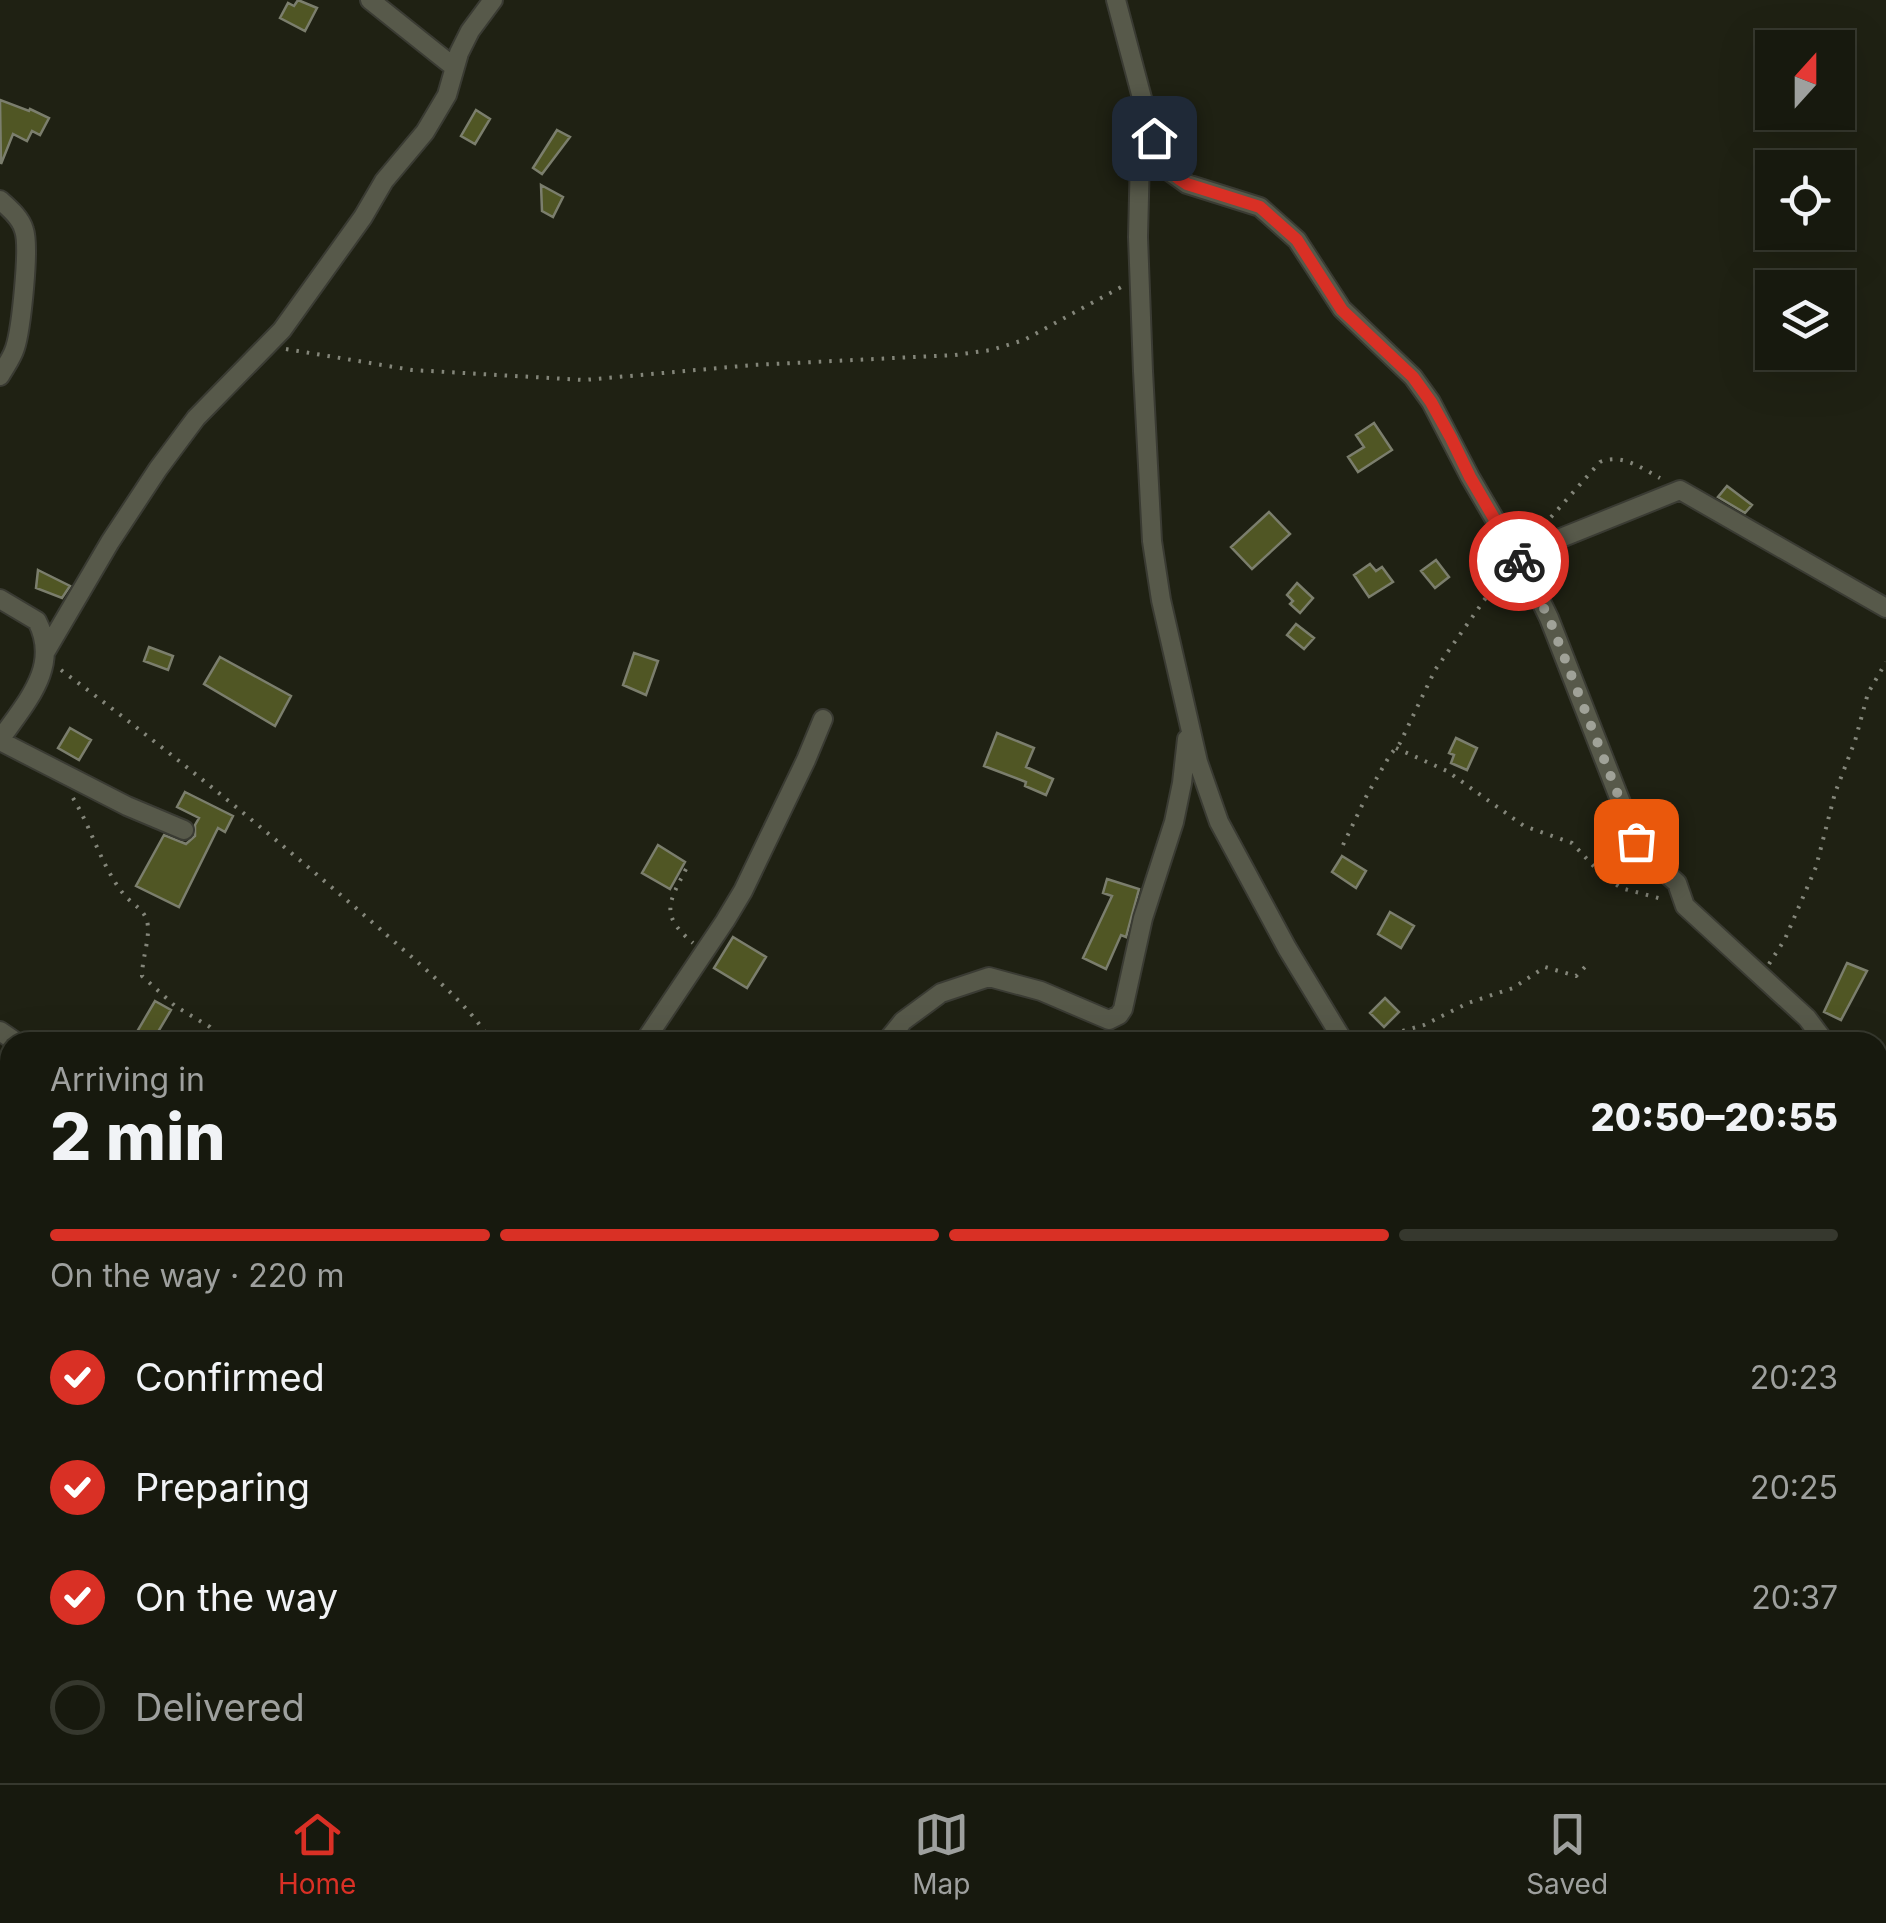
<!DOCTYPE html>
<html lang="en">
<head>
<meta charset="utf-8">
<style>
	:root { --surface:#17190e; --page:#202217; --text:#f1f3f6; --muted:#9ea09e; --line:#36382e; --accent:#d93025 }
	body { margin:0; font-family:Inter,sans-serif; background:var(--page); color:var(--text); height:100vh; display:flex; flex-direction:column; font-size:38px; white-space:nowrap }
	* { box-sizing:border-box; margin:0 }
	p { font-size:32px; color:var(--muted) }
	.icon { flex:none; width:55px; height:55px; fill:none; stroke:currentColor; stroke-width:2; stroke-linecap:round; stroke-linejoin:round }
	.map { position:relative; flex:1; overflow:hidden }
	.panel { position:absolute; left:0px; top:1032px; width:1888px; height:752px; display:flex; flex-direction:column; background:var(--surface); border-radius:30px 30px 0 0; box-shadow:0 10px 40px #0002,0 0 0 2px var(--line) }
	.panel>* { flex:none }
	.needle { width:65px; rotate:21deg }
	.buttons { position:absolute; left:1755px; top:30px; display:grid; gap:20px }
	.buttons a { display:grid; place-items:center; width:100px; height:100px; border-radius:0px; background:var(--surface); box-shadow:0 10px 40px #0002,0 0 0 2px var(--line); font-size:50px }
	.pin { position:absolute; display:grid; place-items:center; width:85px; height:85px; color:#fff; margin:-42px; border-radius:20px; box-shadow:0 5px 15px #0006 }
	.courier { position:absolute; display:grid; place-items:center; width:100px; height:100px; margin:-50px; border:8px solid #d93025; border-radius:50%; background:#fff; color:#222; box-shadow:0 2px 12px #0007 }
	.head em { font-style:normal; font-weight:800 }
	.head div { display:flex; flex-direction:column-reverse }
	.head { display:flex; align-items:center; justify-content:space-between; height:170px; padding:0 50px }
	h1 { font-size:65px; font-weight:800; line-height:75px }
	.bar { display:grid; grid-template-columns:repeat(4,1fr); gap:15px 10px; align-content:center; height:120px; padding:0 50px }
	.bar i { height:12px; border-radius:8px; background:var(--line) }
	.bar .selected { background:var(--accent) }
	.bar p { grid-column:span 4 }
	ol { padding:0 50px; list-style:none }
	li { display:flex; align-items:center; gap:30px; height:110px }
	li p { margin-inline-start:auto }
	li .icon { padding:10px; border-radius:50%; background:var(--accent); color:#fff; stroke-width:4 }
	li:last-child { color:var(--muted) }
	li i { width:55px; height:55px; border:5px solid var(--line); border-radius:50% }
	.tabs { display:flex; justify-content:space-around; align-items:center; height:140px; border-top:2px solid var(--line); background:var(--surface); font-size:28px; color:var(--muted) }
	.tabs a { display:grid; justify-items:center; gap:5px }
	.tabs .selected { color:var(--accent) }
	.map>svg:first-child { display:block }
	.building { fill:#505624; stroke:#7b7e6d; stroke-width:2.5 }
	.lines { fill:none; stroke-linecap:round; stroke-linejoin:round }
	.minor-casing { stroke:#3a3b33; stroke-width:22 }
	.path { stroke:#84867a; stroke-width:4; stroke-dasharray:2.5 8; stroke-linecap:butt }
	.minor { stroke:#57594a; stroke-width:18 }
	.done { stroke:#a0a298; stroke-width:10; stroke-dasharray:0 18 }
	.route { stroke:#d93025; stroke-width:12 }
</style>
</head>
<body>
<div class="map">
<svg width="1886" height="1783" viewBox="0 0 1886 1783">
	<rect width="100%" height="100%" fill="#1f2113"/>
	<path class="building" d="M298 0 317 8 305 31 280 18 288 3 294 6Z
		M0 100 29 111 30 109 49 118 40 135 32 131 27 141 13 134 1 164Z
		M476 110 490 119 475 144 461 136Z
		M557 130 570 137 542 174 533 168Z
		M541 185 563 197 553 217 542 211Z
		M1374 423 1392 450 1358 472 1348 457 1364 447 1356 435Z
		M1727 486 1752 505 1745 513 1718 497Z
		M1269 512 1290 534 1252 569 1231 547Z
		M1436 560 1449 577 1435 588 1421 571Z
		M1370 564 1376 571 1382 567 1393 582 1369 597 1354 575Z
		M38 570 70 586 62 598 36 588Z
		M1297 583 1313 598 1300 613 1290 604 1293 601 1287 595Z
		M1296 624 1314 638 1304 649 1287 635Z
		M149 647 173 656 168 670 144 661Z
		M634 653 658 661 646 695 623 685Z
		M220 657 291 696 275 726 204 684Z
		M70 728 91 740 79 760 58 748Z
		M997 733 1034 748 1026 767 1053 779 1046 795 1025 786 1026 782 984 766Z
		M1456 738 1477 748 1467 770 1451 763 1454 755 1449 753Z
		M185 792 233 816 225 832 218 828 179 907 136 886 164 835 186 844 195 836V825L199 818 177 807Z
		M658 845 685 862 670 889 642 873Z
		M1342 856 1366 871 1356 888 1332 872Z
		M1107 879 1139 889 1126 937 1121 935 1106 969 1083 958 1112 896 1103 893Z
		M1390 912 1414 926 1401 948 1378 934Z
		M733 937 766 957 747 988 714 968Z
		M1847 963 1867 971 1841 1020 1824 1012Z
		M1385 998 1399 1012 1384 1027 1370 1013Z
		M155 1001 171 1010 152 1042H131Z"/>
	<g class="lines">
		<g class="minor-casing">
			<path id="minor" d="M370 0 454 67
				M1116 0 1146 113 1162 162 1169 171 1187 184 1260 207 1297 240 1342 309 1413 377 1431 402 1470 477 1532 583 1549 618 1636 841 1652 861 1677 883 1685 906 1807 1018 1825 1042
				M1141 115 1138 237 1143 371 1152 541 1161 600 1198 762 1219 822 1287 948 1344 1042
				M0 200C9 208 21 218 24 230 30 247 21 330 15 348 12 358 5 367 0 376
				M1516 556 1680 490 1886 608
				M0 599 37 621C61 667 25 703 0 740
				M46 651 110 542 158 469 196 418 282 330 363 217 384 181 425 132 447 95 459 53 470 31 493 0
				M0 741 127 806 184 830
				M0 1031 16 1042
				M644 1042 725 921 743 891 806 760 823 719
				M886 1042 903 1021 941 993 989 977 1041 991 1109 1020 1119 1015 1123 1009 1143 918 1174 822 1182 783 1187 739
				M1878 1126 1886 1139
				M0 1607 10 1615
				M1878 1739 1886 1724
				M242 1775 254 1783
				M721 1775 723 1783
				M1595 1775 1609 1783
				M314 1783 318 1775
				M1795 1783V1775
				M1856 1783 1860 1775
				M1885 1783H1886"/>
		</g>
		<path class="path" d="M286 349 412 370 584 380 753 365 955 355 991 350 1024 340 1123 286
			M1544 525 1600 462C1622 453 1641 468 1660 478
			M61 670C171 752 277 839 380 929 412 958 472 1006 491 1042
			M1396 748 1447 771 1524 826 1572 843 1600 873 1621 888 1666 900
			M73 798C92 829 102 869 126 897 134 905 144 910 147 921 151 936 142 958 142 976L175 1006 210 1027 225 1042
			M1343 845 1367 795 1390 755 1400 743 1435 670 1504 572
			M686 869C668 904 660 915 693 943
			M1769 964 1785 939 1816 867 1835 793 1855 741 1868 693 1886 662
			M1362 1042 1424 1025 1468 1003 1513 988 1545 967 1576 976 1590 962
			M1878 1064 1886 1065
			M0 1331 10 1339
			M0 1460 10 1458
			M0 1523 10 1504
			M0 1782 10 1773
			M125 1783 129 1775"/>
		<use href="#minor" class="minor"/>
	</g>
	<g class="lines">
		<path class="done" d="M1519 561 1549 618 1636 841"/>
		<path class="route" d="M1154 138C1162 162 1165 171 1187 184L1260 207 1297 240 1342 310 1413 377 1431 402 1451 438 1470 477 1519 561"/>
	</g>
</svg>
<div class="buttons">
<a><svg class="needle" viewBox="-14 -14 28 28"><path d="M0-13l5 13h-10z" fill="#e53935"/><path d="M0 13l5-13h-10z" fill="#9ea09e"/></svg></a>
<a><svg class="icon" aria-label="locate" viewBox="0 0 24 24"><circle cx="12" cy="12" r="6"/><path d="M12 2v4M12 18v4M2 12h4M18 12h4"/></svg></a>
<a><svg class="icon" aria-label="layers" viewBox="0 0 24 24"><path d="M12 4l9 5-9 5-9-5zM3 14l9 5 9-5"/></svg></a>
</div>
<div class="pin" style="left:1636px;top:841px;background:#ea580c"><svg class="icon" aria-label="bag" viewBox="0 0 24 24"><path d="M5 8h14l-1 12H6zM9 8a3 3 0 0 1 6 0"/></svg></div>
<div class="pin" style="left:1154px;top:138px;background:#1f2937"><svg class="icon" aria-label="home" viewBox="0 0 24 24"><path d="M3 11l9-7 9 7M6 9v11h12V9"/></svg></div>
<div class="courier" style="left:1519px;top:561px"><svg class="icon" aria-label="bike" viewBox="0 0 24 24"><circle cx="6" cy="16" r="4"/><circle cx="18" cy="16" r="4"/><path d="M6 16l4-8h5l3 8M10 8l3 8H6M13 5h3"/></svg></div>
<section class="panel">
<div class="head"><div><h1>2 min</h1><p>Arriving in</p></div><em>20:50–20:55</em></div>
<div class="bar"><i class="selected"></i><i class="selected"></i><i class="selected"></i><i></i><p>On the way · 220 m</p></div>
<ol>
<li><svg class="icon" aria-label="check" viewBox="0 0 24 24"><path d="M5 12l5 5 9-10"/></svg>Confirmed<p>20:23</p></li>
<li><svg class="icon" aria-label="check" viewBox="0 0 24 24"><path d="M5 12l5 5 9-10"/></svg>Preparing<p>20:25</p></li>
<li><svg class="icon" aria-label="check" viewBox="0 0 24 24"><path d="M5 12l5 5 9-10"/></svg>On the way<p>20:37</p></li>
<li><i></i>Delivered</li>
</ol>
</section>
</div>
<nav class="tabs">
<a class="selected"><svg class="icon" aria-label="home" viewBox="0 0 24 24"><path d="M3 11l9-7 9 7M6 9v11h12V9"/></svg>Home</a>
<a><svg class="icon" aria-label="map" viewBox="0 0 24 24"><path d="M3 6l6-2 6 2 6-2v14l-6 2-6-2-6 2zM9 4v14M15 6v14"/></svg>Map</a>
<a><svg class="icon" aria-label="saved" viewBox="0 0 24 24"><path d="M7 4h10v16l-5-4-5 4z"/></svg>Saved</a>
</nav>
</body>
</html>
